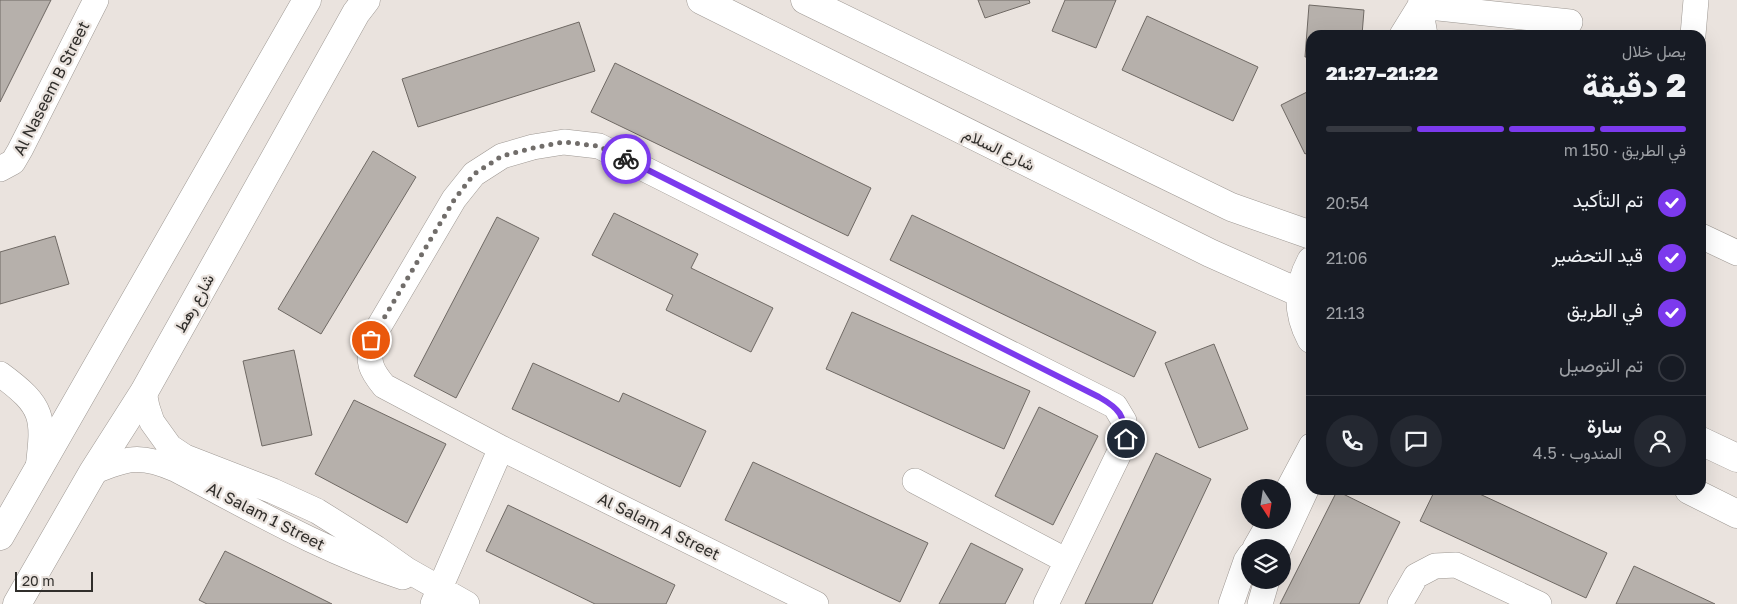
<!DOCTYPE html>
<html lang="ar">
<head>
<meta charset="utf-8">
<style>
	:root { --surface:#171b24; --page:#242831; --text:#f1f3f6; --muted:#9ea1a6; --line:#363941; --accent:#7c3aed }
	body { margin:0; font-family:"Golos Text",Vazirmatn,sans-serif; background:var(--page); color:var(--text); direction:rtl; height:100vh; display:flex; flex-direction:column; font-size:19px; white-space:nowrap }
	* { box-sizing:border-box; margin:0 }
	p { font-size:16px; color:var(--muted) }
	.icon { flex:none; width:28px; height:28px; fill:none; stroke:currentColor; stroke-width:2; stroke-linecap:round; stroke-linejoin:round }
	.map { position:relative; flex:1; overflow:hidden; direction:ltr }
	.drawer { position:absolute; left:1306px; top:30px; width:400px; height:465px; display:flex; flex-direction:column; background:var(--surface); border-radius:15px; box-shadow:0 5px 20px #0002; direction:rtl }
	.drawer>* { flex:none }
	.needle { width:32px; rotate:168deg }
	.buttons { position:absolute; left:1241px; top:479px; display:grid; gap:10px }
	.buttons a { display:grid; place-items:center; width:50px; height:50px; border-radius:50%; background:var(--surface); box-shadow:0 5px 20px #0002; font-size:25px }
	.scale { position:absolute; left:15px; bottom:12px; width:78px; box-sizing:border-box; padding-left:5px; border:2px solid #302e2b; border-top:0; font-size:14px; line-height:18px; white-space:nowrap; color:#302e2b; -webkit-text-stroke:4px #eae3de; paint-order:stroke }
	.pin { position:absolute; display:grid; place-items:center; width:42px; height:42px; color:#fff; margin:-21px; border:2px solid #fff; border-radius:50%; box-shadow:0 1px 5px #0007 }
	.courier { position:absolute; display:grid; place-items:center; width:50px; height:50px; margin:-25px; border:4px solid #7c3aed; border-radius:50%; background:#fff; color:#222; box-shadow:0 1px 6px #0007 }
	.headline em { font-style:normal; font-weight:800 }
	.headline div { display:flex; flex-direction:column-reverse }
	.headline { display:flex; align-items:center; justify-content:space-between; height:85px; padding:0 20px }
	h1 { font-size:32px; font-weight:800; line-height:38px }
	.bar { display:grid; grid-template-columns:repeat(4,1fr); gap:8px 5px; align-content:center; height:60px; padding:0 20px }
	.bar i { height:6px; border-radius:4px; background:var(--line) }
	.bar .on { background:var(--accent) }
	.bar p { grid-column:span 4 }
	.line { display:flex; align-items:center; gap:12px; padding:0 20px; border-top:1px solid var(--line) }
	.line div { flex:1 }
	.round { display:grid; place-items:center; flex:none; width:52px; height:52px; border-radius:26px; background:var(--page) }
	ol { padding:0 20px; list-style:none }
	li { display:flex; align-items:center; gap:15px; height:55px }
	li p { margin-inline-start:auto }
	li .icon { padding:5px; border-radius:50%; background:var(--accent); color:#fff; stroke-width:4 }
	li:last-child { color:var(--muted) }
	li i { width:28px; height:28px; border:2px solid var(--line); border-radius:50% }
	.map>svg:first-child { display:block }
	.building { fill:#b6b0ab; stroke:#6f6964 }
	.lines { fill:none; stroke-linecap:round; stroke-linejoin:round }
	.street-casing { stroke:#9e9893; stroke-width:26 }
	.secondary-casing { stroke:#9e9893; stroke-width:29 }
	.street { stroke:#fff; stroke-width:25 }
	.secondary { stroke:#fff; stroke-width:28 }
	.done { stroke:#716d6a; stroke-width:5; stroke-dasharray:0 9 }
	.route { stroke:#7c3aed; stroke-width:6 }
	.labels { text-anchor:middle; dominant-baseline:central; stroke-width:4.5; stroke-linejoin:round; paint-order:stroke }
	.street-label { font-size:16px; fill:#302e2b; stroke:#eae3de }
</style>
</head>
<body>
<div class="map">
<svg width="1737" height="604" viewBox="0 0 1737 604">
	<rect width="100%" height="100%" fill="#eae3de"/>
	<path class="building" d="M0 0H51L0 102Z
		M978 0H1029L1030 3 985 18Z
		M1065 0H1116L1096 48 1052 31Z
		M1309 5 1364 10 1362 35H1311V57H1305Z
		M1147 16 1258 67 1233 121 1122 70Z
		M579 22 595 71 418 127 402 79Z
		M615 63 871 188 848 236 591 112Z
		M1311 90V151L1305 154 1281 105Z
		M373 151 416 177 321 334 278 309Z
		M614 213 698 254 691 268 773 308 751 352 666 310 673 295 592 255Z
		M912 215 1156 332 1134 377 890 260Z
		M497 217 539 238 456 398 414 376Z
		M55 236 69 284 0 304V252Z
		M852 312 1030 391 1004 449 826 369Z
		M1214 344 1248 429 1199 448 1165 363Z
		M294 350 312 435 262 446 243 361Z
		M533 363 619 402 623 393 706 431 680 487 512 409Z
		M354 400 446 444 407 523 315 474Z
		M1039 407 1098 436 1053 525 995 496Z
		M1156 453 1211 479 1152 604H1085Z
		M753 462 928 543 900 602 725 520Z
		M1435 490H1471L1607 553 1586 598 1420 521Z
		M1337 491 1400 522 1359 604H1280Z
		M508 505 675 585 666 604H595L486 551Z
		M971 543 1023 569 1005 604H939Z
		M225 551 332 604H207L199 600Z
		M1634 566 1715 604H1616Z"/>
	<g class="lines">
		<g class="street-casing">
			<path id="street" d="M1421 0 1420 6 1425 35
				M1420 6 1570 22
				M1402 35 1420 6
				M1693 35 1696 0
				M0 169 13 162 20 150 96 0
				M1701 236 1737 253
				M0 374C45 407 44 417 38 469
				M144 392 147 407 152 422 170 447 185 457 273 491 317 511 376 548 407 570 467 604
				M93 472C127 458 140 454 175 469 250 508 322 551 403 577
				M915 481 1067 561
				M1285 495 1311 446
				M1255 548 1271 520
				M1279 548 1311 479
				M433 604 501 448
				M816 604 501 448 384 386C370 369 368 363 371 340L454 199 474 174 502 156 533 147 564 142 599 146 1115 406 1124 421 1126 439 1046 604
				M1231 604 1246 561 1250 555
				M1260 604 1267 580
				M1400 604 1416 576 1435 566 1456 565 1539 604"/>
		</g>
		<g class="secondary-casing">
			<path id="secondary" d="M701 0 1210 253 1300 293
				M805 0 1231 207 1311 235
				M1311 261C1297 287 1297 313 1311 339
				M1701 441 1737 458
				M1689 490 1737 514
				M0 536 307 0
				M17 604 93 472 144 392 356 13 366 0"/>
		</g>
		<use href="#street" class="street"/>
		<use href="#secondary" class="secondary"/>
	</g>
	<g class="lines">
		<path class="done" d="M371 340 454 200 474 174 502 156 533 148 564 142 598 146 626 159"/>
		<path class="route" d="M626 159 1099 397C1120 409 1124 415 1126 439"/>
	</g>
	<g class="labels">
		<g class="street-label">
			<text transform="translate(51 88) rotate(-63)">Al Naseem B Street</text>
			<text transform="translate(999 149) rotate(26)">شارع السلام</text>
			<text transform="translate(194 303) rotate(-61)">شارع رهط</text>
			<text transform="translate(266 516) rotate(27)">Al Salam 1 Street</text>
			<text transform="translate(659 526) rotate(26)">Al Salam A Street</text>
		</g>
	</g>
</svg>
<div class="buttons">
<a><svg class="needle" viewBox="-14 -14 28 28"><path d="M0-13l5 13h-10z" fill="#e53935"/><path d="M0 13l5-13h-10z" fill="#9ea1a6"/></svg></a>
<a><svg class="icon" aria-label="layers" viewBox="0 0 24 24"><path d="M12 4l9 5-9 5-9-5zM3 14l9 5 9-5"/></svg></a>
</div>
<div class="scale">20 m</div>
<div class="pin" style="left:371px;top:340px;background:#ea580c"><svg class="icon" aria-label="bag" viewBox="0 0 24 24"><path d="M5 8h14l-1 12H6zM9 8a3 3 0 0 1 6 0"/></svg></div>
<div class="pin" style="left:1126px;top:439px;background:#1f2937"><svg class="icon" aria-label="home" viewBox="0 0 24 24"><path d="M3 11l9-7 9 7M6 9v11h12V9"/></svg></div>
<div class="courier" style="left:626px;top:159px"><svg class="icon" aria-label="bike" viewBox="0 0 24 24"><circle cx="6" cy="16" r="4"/><circle cx="18" cy="16" r="4"/><path d="M6 16l4-8h5l3 8M10 8l3 8H6M13 5h3"/></svg></div>
<section class="drawer">
<div class="headline"><div><h1>2 دقيقة</h1><p>يصل خلال</p></div><em>21:22–21:27</em></div>
<div class="bar"><i class="on"></i><i class="on"></i><i class="on"></i><i></i><p>في الطريق · 150 m</p></div>
<ol>
<li><svg class="icon" aria-label="check" viewBox="0 0 24 24"><path d="M5 12l5 5 9-10"/></svg>تم التأكيد<p>20:54</p></li>
<li><svg class="icon" aria-label="check" viewBox="0 0 24 24"><path d="M5 12l5 5 9-10"/></svg>قيد التحضير<p>21:06</p></li>
<li><svg class="icon" aria-label="check" viewBox="0 0 24 24"><path d="M5 12l5 5 9-10"/></svg>في الطريق<p>21:13</p></li>
<li><i></i>تم التوصيل</li>
</ol>
<div class="line" style="height:90px"><a class="round"><svg class="icon" aria-label="person" viewBox="0 0 24 24"><circle cx="12" cy="8" r="4"/><path d="M4 21q1-7 8-7t8 7"/></svg></a><div><b>سارة</b><p>المندوب · 4.5</p></div><a class="round"><svg class="icon" aria-label="chat" viewBox="0 0 24 24"><path d="M4 5h16v11H9l-5 4z"/></svg></a><a class="round"><svg class="icon" aria-label="phone" viewBox="0 0 24 24"><path d="M5 4h4l2 5-3 2q2 4 5 5l2-3 5 2v4C11 20 4 13 5 4z"/></svg></a></div>
</section>
</div>
</body>
</html>
